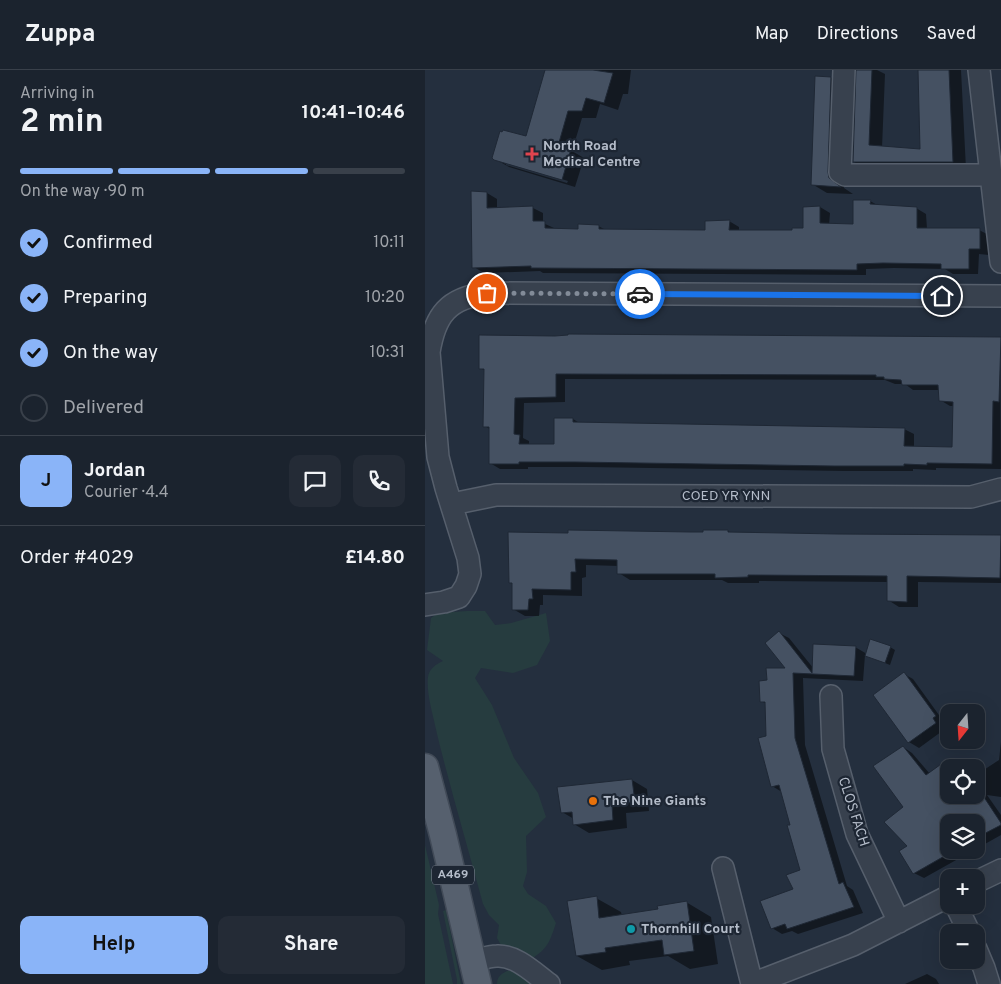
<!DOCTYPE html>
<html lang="en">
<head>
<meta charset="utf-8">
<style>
	:root { --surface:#1b232e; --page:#242b36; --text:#f1f3f6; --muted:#a0a4aa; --line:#39404a; --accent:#8ab4f8 }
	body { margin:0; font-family:Overpass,sans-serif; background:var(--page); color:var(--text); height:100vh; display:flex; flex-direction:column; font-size:19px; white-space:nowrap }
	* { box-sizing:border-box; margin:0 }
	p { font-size:16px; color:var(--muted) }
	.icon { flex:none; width:28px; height:28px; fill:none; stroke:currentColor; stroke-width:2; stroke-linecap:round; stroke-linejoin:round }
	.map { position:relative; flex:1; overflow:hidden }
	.drawer { display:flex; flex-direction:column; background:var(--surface); width:425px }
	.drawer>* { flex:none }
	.needle { width:32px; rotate:197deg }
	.buttons { position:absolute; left:515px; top:634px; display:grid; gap:10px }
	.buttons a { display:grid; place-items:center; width:45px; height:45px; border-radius:10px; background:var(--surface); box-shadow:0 5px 20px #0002,0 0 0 1px var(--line); font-size:25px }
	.pin { position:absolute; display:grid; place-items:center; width:42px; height:42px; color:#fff; margin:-21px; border:2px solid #fff; border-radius:50%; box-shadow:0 1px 5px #0007 }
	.courier { position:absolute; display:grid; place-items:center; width:50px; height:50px; margin:-25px; border:4px solid #1a73e8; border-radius:50%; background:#fff; color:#222; box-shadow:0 1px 6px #0007 }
	.summary em { font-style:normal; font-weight:700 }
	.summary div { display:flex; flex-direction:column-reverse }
	.summary { display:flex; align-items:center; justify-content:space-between; height:85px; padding:0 20px }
	h1 { font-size:32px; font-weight:700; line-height:38px }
	.bar { display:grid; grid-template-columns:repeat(4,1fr); gap:8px 5px; align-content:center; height:60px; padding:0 20px }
	.bar i { height:6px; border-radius:4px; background:var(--line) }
	.bar .current { background:var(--accent) }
	.bar p { grid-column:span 4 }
	.line { display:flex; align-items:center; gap:12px; padding:0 20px; border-top:1px solid var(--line) }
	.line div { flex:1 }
	.round { display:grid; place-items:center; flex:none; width:52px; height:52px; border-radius:10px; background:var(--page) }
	ol { padding:0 20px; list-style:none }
	li { display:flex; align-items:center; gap:15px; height:55px }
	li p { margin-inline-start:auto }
	li .icon { padding:5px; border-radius:50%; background:var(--accent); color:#111; stroke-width:4 }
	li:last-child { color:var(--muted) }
	li i { width:28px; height:28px; border:2px solid var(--line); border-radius:50% }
	.primary-button { display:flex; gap:10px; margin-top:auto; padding:10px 20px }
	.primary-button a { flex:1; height:58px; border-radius:10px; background:var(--accent); color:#111; font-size:20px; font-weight:700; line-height:58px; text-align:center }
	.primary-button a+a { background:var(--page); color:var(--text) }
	header { display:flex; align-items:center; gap:30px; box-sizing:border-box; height:70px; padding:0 25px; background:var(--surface); border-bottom:1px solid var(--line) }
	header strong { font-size:24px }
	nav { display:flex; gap:28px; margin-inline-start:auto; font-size:18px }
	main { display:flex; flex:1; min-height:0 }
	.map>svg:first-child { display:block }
	.green { fill:#263c3f }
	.shadow { fill:#0007; fill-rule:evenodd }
	.building { fill:#455162; stroke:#1f2835; fill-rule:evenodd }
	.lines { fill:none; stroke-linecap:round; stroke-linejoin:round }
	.minor-casing { stroke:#565f6c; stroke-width:24 }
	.major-casing { stroke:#414a57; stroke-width:29 }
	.minor { stroke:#38414e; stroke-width:21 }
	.major { stroke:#56606e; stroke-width:26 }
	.done { stroke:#828b98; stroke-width:5; stroke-dasharray:0 9 }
	.route { stroke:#1a73e8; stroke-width:6 }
	.health-dot { fill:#e0444e; stroke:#1d2633; stroke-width:2 }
	.food-dot { fill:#e8710a; stroke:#1d2633; stroke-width:2 }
	.culture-dot { fill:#0f9aa8; stroke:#1d2633; stroke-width:2 }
	.labels { text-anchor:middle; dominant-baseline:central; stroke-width:4.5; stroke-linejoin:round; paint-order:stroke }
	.shield { fill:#1d2633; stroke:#878f9c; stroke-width:1 }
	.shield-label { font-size:12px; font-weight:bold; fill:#b4bcc9 }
	.poi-label { font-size:14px; font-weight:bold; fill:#b4bcc9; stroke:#1d2633; text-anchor:start }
	.street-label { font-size:14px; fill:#b4bcc9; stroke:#1d2633 }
</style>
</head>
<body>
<header>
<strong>Zuppa</strong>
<nav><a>Map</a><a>Directions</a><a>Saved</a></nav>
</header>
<main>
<section class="drawer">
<div class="summary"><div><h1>2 min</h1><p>Arriving in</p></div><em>10:41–10:46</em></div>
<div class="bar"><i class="current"></i><i class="current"></i><i class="current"></i><i></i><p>On the way · 90 m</p></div>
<ol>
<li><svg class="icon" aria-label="check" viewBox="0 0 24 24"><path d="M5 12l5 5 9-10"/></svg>Confirmed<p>10:11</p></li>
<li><svg class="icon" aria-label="check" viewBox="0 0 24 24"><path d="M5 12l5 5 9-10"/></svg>Preparing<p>10:20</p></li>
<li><svg class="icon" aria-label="check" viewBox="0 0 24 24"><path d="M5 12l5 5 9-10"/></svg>On the way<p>10:31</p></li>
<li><i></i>Delivered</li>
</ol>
<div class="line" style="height:90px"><b class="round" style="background:var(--accent);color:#111">J</b><div><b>Jordan</b><p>Courier · 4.4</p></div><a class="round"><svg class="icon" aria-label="chat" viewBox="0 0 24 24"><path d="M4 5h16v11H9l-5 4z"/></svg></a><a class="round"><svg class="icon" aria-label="phone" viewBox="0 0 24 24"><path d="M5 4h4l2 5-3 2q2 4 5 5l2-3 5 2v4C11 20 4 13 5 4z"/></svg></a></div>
<div class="line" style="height:65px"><div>Order #4029</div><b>£14.80</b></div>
<div class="primary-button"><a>Help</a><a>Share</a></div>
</section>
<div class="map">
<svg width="576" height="914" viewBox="0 0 576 914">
	<rect width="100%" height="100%" fill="#242f3e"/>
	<path class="green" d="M42 541H60L70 555 86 553 121 543 125 571 112 595 88 603 56 598 50 608 67 635 89 688 113 723 121 747 101 766 102 802 98 816 103 824 121 836 131 853C125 871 123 879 106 889L77 877 72 868 74 855 64 845 58 834C43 778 26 721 12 664 9 648 1 624 3 607 4 599 11 594 18 591L2 580 6 548 13 543Z
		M0 775 14 835 13 844 28 914H0Z
		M21 840 36 914H32V910L18 841Z
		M82 901H90L115 914H72C72 907 76 904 82 901Z"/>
	<path class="shadow" d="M121 0H206L203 24H198L193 40 175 34 171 48H157L147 81 159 88 150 117 84 97 70 89 102 68ZM81 92 143 111 142 113 81 95Z
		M433 0H452L460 4 457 78 497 81 494 0H536L541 99H442L429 92Z
		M406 8 421 16 417 111 419 118 428 124 402 123 387 114Z
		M47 122 62 123 72 129V139L108 138 118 143V153L129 158 155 160 173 156 181 160 281 161 304 151 314 157V161H369L379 159 395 137 405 143 404 155H429L445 131 454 136 491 138 501 144 502 159 554 160 564 165V185L554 184 553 204H528L520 199 469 198 441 199V205L118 203 115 201 59 203 49 197Z
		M575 268 576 399 511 398V400L488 399V401H419L161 397H103V399H75L65 393 66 360 60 356 61 301 55 298ZM140 309 460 310 470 314H480L488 320H514L515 330 525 336H530L528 378H489V364L479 359 156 354 148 349H130V375L104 376V371L98 368 99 333 140 332Z
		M303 461 306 463 412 466H576V513L493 512V537H474L463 530V512L334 511V513H303L297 510H205L194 503V496L161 495V507L157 508V526L118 525V535H115L114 546H100L88 539V514L85 512V463H279Z
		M354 563 364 568 389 599 430 577 442 584 465 577 470 580 465 595 440 585 438 611 378 608 380 675 422 816 428 820 438 843 373 864 367 861 357 864 347 858 370 820 377 801 357 722 347 716 342 634 336 631 343 612 362 599Z
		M479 604 488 609 519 652 516 654 520 659 494 678 484 672 449 625Z
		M576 672V727L562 725 576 745V765L551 779V752H524V780H549L499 808 489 803 484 777 478 677 487 683 505 704 519 694 526 698H524V725H551V705L574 690Z
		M207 710 222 719 224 741 201 743 202 758 164 763 149 754V749L137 742Z
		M171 828 196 842 197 846 234 840 261 832 286 847 293 894 265 899 243 886 204 891 205 895 177 900 152 886Z
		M502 904 511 909 514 914H480Z"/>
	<path class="building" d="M120 0H168L188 3 179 33 161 28 157 41H143L133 76 146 79 137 110 69 90 67 88 75 61 77 62 78 60 101 66Z
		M431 0H447L444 75 495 79 493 0H524L528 92H428Z
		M390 6 406 7 403 102 404 108 416 117 386 115Z
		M46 121 62 122V138L108 136V151H120V158L153 159V154L174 155V159L280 160V151L305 150 304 160H367V158H378V137L395 136V153L428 154V130H446L445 134 492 137V158H555V179H544V199H516V194L458 193 432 194V200L106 198V196L47 198Z
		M143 264 576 267 574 332 568 331 567 394 502 393V395L479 394V396H409L150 392H94V394H64V357H58L59 299H54V265L130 266 143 265ZM131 304 451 305V307H459V309L476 310 477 315H513L514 331 528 332 527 377 479 376 480 358 148 352V348H129V374H94L95 365 89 364 90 328 131 327Z
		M143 460 265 462H278V460H303V462L412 464 576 465 575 508 482 506V532L462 531V506L323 505V507L290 508V504H192V490L150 489 151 502H146V520L107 519 108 529H104L103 540H87V513H84L83 462 143 463Z
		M354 561 387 603 388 574 431 576 429 606 368 603 370 668 414 814 418 812 429 837 362 859 360 854 346 859 335 831 368 819 361 805 375 800 362 755H365L354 715 346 717 333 668 341 666 340 632H335L334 611 342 610 341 598H360L340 573Z
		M445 569 466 576 460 593 440 586Z
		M479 602 511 646 508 648 511 653 483 673 448 625Z
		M478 676 501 705 519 692 524 698V725H551V715L576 753V755L551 768V752H524V780H530L488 804 474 781 482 776 459 752 478 737 448 696Z
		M207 709 210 732 187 735 188 750 148 755 147 742 136 743 132 717Z
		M172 826 174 848 233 839 232 836 262 831 269 881 239 885 237 870 180 878 181 882 151 886 142 831Z"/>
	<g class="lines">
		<g class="minor-casing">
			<path id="minor" d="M419 0 415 102 420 105H566
				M554 0 576 192
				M27 434 71 425 546 427 576 419
				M0 535 19 532 34 527 41 516 45 504 43 488 21 418 13 387 4 282C10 245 23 228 62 223L576 226
				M406 626 408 679 432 764 474 852
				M298 798 327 914
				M551 812 576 800
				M531 835 544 862
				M551 879 559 898 564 914
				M48 891C56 889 64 886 72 886 91 885 109 903 124 914
				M327 914 428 875 524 826"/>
		</g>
		<g class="major-casing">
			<path id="major" d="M0 697 18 765 53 914"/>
		</g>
		<use href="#minor" class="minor"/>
		<use href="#major" class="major"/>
	</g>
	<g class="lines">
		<path class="done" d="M62 223 215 224"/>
		<path class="route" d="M215 224 517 226"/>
	</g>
	<path class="health-dot" d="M104.5 76.5h5v5h5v5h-5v5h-5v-5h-5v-5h5z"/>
	<circle class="food-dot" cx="168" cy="731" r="5"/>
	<circle class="culture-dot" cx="206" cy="859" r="5"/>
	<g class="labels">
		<rect class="shield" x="7" y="795.5" width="42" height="19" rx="4"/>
		<g class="shield-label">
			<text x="28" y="805">A469</text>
		</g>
		<g class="poi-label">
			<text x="118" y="76">North Road<tspan x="118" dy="16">Medical Centre</tspan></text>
			<text x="178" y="731">The Nine Giants</text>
			<text x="216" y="859">Thornhill Court</text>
		</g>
		<g class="street-label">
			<text x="301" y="426">COED YR YNN</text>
			<text transform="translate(428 742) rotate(72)">CLOS FACH</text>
		</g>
	</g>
</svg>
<div class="buttons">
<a><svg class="needle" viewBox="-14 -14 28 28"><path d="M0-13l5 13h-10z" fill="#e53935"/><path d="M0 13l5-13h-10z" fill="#a0a4aa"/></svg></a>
<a><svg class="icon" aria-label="locate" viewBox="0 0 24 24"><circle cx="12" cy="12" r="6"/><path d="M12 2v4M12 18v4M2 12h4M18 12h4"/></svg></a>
<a><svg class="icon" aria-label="layers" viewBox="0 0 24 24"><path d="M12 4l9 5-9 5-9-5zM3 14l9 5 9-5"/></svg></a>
<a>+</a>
<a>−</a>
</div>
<div class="pin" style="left:62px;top:223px;background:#ea580c"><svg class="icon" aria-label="bag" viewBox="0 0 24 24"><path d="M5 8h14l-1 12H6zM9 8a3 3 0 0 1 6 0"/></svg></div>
<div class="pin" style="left:517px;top:226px;background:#1f2937"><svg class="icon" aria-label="home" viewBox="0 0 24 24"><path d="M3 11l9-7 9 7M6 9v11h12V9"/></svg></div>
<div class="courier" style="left:215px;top:224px"><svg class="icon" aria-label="car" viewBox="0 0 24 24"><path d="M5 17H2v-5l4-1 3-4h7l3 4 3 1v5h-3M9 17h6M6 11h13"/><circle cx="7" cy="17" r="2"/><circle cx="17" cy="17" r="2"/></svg></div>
</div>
</main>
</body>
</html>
